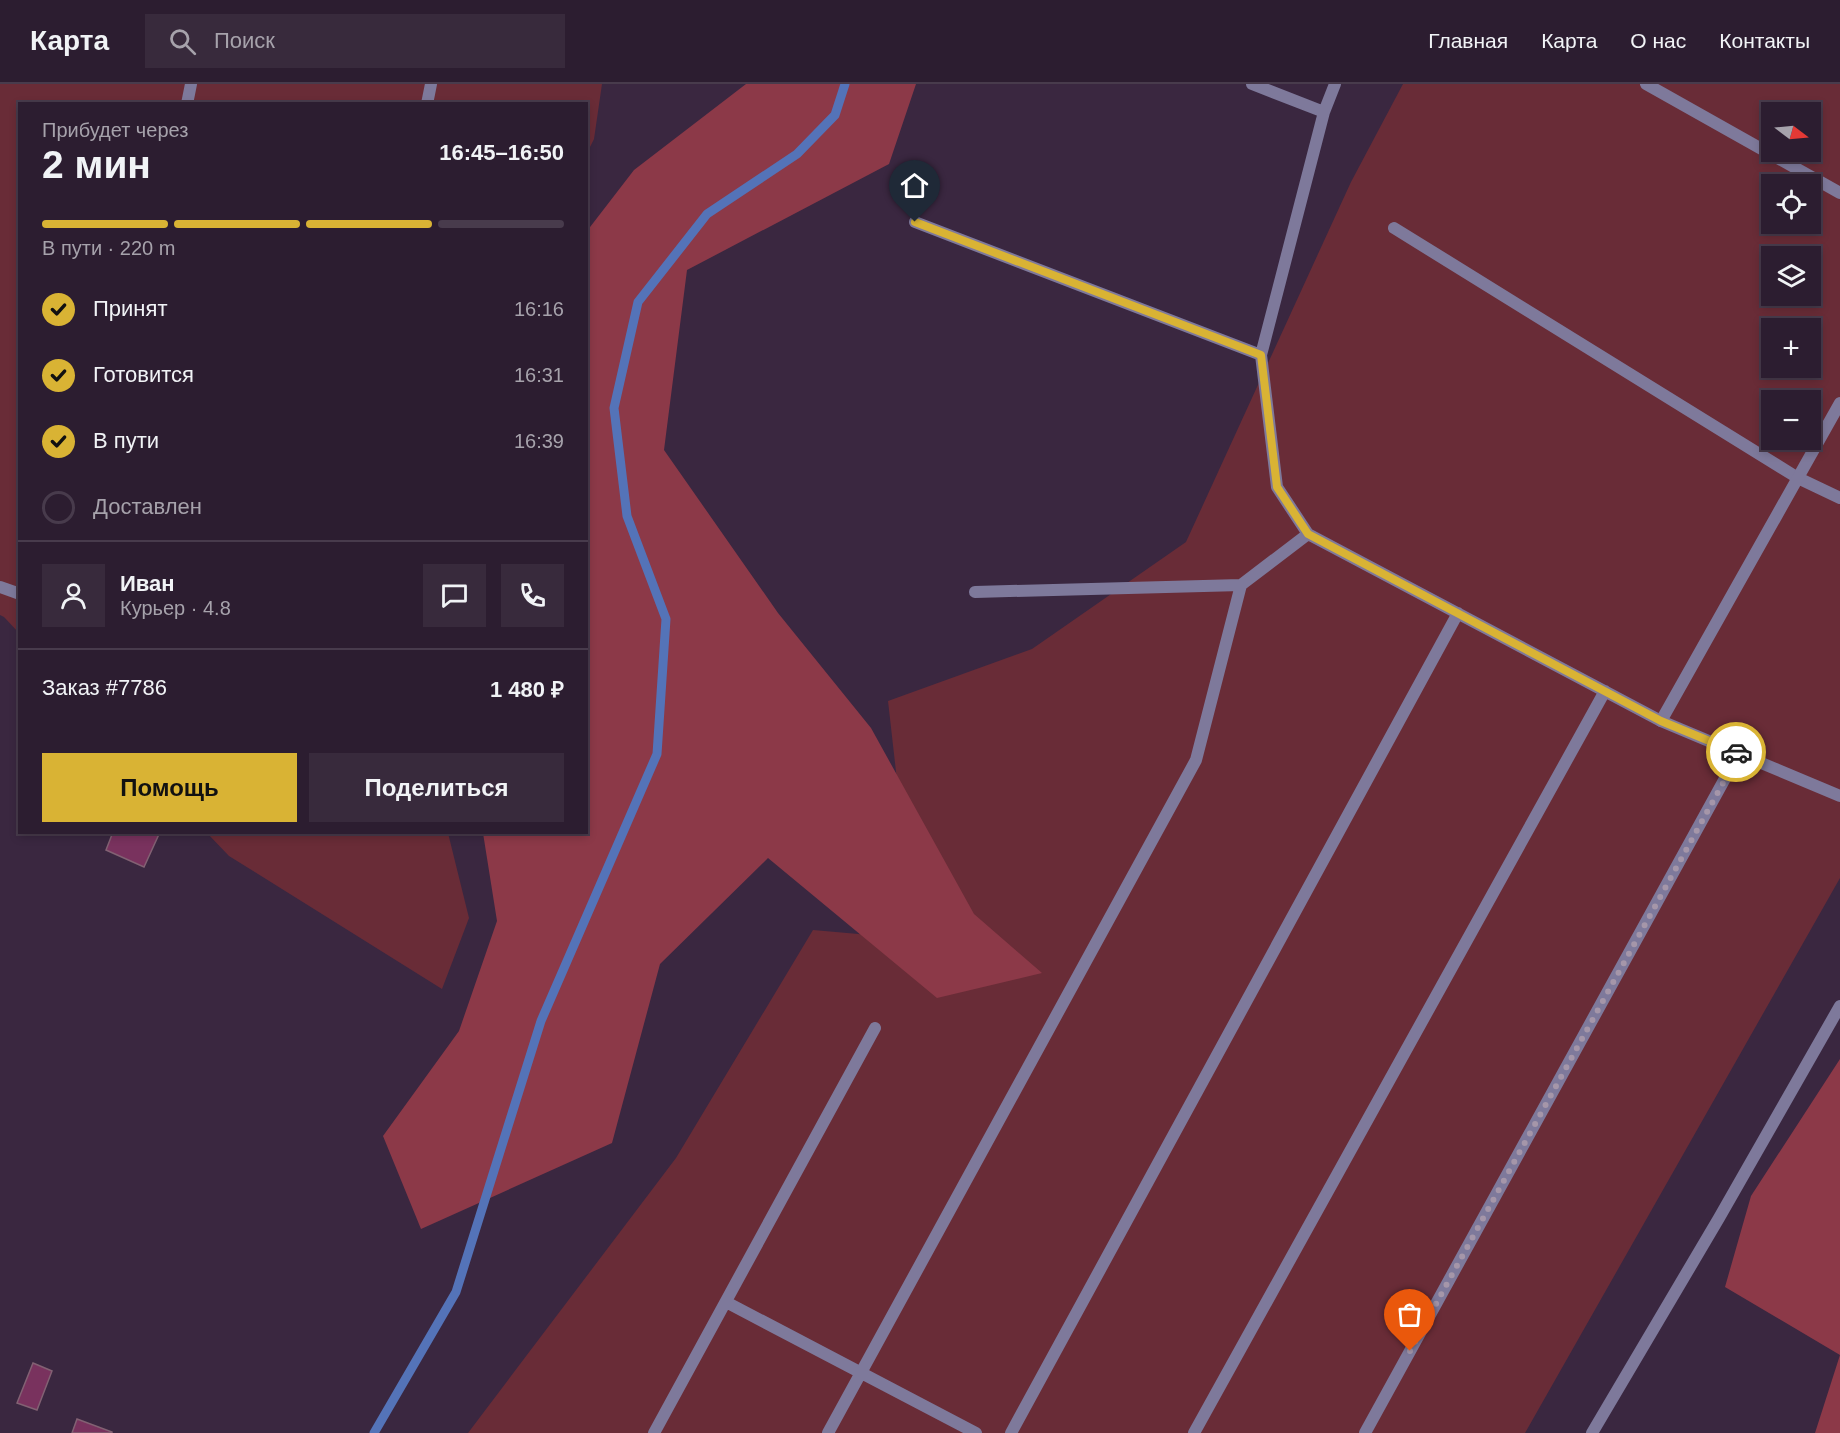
<!DOCTYPE html>
<html lang="ru">
<head>
<meta charset="utf-8">
<style>
	:root { --surface:#2c1d30; --page:#382a3c; --text:#f1f3f6; --muted:#a6a2ab; --line:#483b4c; --accent:#d9b334 }
	body { margin:0; font-family:Arial,sans-serif; background:var(--page); color:var(--text); height:100vh; display:flex; flex-direction:column; font-size:22px; white-space:nowrap }
	* { box-sizing:border-box; margin:0 }
	p { font-size:20px; color:var(--muted) }
	.icon { flex:none; width:33px; height:33px; fill:none; stroke:currentColor; stroke-width:2; stroke-linecap:round; stroke-linejoin:round }
	.map { position:relative; flex:1; overflow:hidden }
	.panel { position:absolute; left:18px; top:18px; width:570px; height:732px; display:flex; flex-direction:column; background:var(--surface); border-radius:0px; box-shadow:0 3px 9px #0003,0 0 0 2px var(--line) }
	.panel>* { flex:none }
	.needle { width:39px; rotate:106deg }
	.tools { position:absolute; left:1761px; top:18px; display:grid; gap:12px }
	.tools a { display:grid; place-items:center; width:60px; height:60px; border-radius:0px; background:var(--surface); box-shadow:0 3px 9px #0003,0 0 0 2px var(--line); font-size:30px }
	.pin { position:absolute; display:grid; place-items:center; width:51px; height:51px; color:#fff; margin:-62px -26px; border-radius:50% 50% 50% 0; rotate:-45deg; box-shadow:0 0 6px #0007 }
	.pin .icon { rotate:45deg }
	.courier { position:absolute; display:grid; place-items:center; width:60px; height:60px; margin:-30px; border:4px solid #d9b334; border-radius:50%; background:#fff; color:#222; box-shadow:0 2px 8px #0007 }
	.summary em { font-style:normal; font-weight:700 }
	.summary div { display:flex; flex-direction:column-reverse }
	.summary { display:flex; align-items:center; justify-content:space-between; height:102px; padding:0 24px }
	h1 { font-size:39px; font-weight:700; line-height:45px }
	.bar { display:grid; grid-template-columns:repeat(4,1fr); gap:9px 6px; align-content:center; height:72px; padding:0 24px }
	.bar i { height:8px; border-radius:4px; background:var(--line) }
	.bar .current { background:var(--accent) }
	.bar p { grid-column:span 4 }
	.line { display:flex; align-items:center; gap:15px; padding:0 24px; border-top:2px solid var(--line) }
	.line div { flex:1 }
	.round { display:grid; place-items:center; flex:none; width:63px; height:63px; border-radius:0px; background:var(--page) }
	ol { padding:0 24px; list-style:none }
	li { display:flex; align-items:center; gap:18px; height:66px }
	li p { margin-inline-start:auto }
	li .icon { padding:6px; border-radius:50%; background:var(--accent); color:#111; stroke-width:4 }
	li:last-child { color:var(--muted) }
	li i { width:33px; height:33px; border:3px solid var(--line); border-radius:50% }
	.cta { display:flex; gap:12px; margin-top:auto; padding:12px 24px }
	.cta a { flex:1; height:69px; border-radius:0px; background:var(--accent); color:#111; font-size:24px; font-weight:700; line-height:69px; text-align:center }
	.cta a+a { background:var(--page); color:var(--text) }
	header { display:flex; align-items:center; gap:36px; box-sizing:border-box; height:84px; padding:0 30px; background:var(--surface); border-bottom:2px solid var(--line) }
	header strong { font-size:28px }
	nav { display:flex; gap:33px; margin-inline-start:auto; font-size:21px }
	.search { width:420px; height:54px; background:var(--page); display:flex; align-items:center; gap:15px; box-sizing:border-box; padding:0 21px; border-radius:0px; color:var(--muted); font-size:22px }
	.map>svg:first-child { display:block }
	.green { fill:#692c37; fill-rule:evenodd }
	.forest { fill:#8c3948 }
	.lines { fill:none; stroke-linecap:round; stroke-linejoin:round }
	.stream { stroke:#5473b8; stroke-width:9 }
	.building { fill:#79325e; stroke:#826173; stroke-width:1.5 }
	.service { stroke:#7e799b; stroke-width:12 }
	.minor { stroke:#7e799b; stroke-width:12 }
	.done { stroke:#a596a9; stroke-width:6; stroke-dasharray:0 10.8 }
	.route { stroke:#d9b334; stroke-width:8 }
</style>
</head>
<body>
<header>
<strong>Карта</strong>
<div class="search"><svg class="icon" aria-label="search" viewBox="0 0 24 24"><circle cx="10" cy="10" r="6"/><path d="M15 15l6 6"/></svg>Поиск</div>
<nav><a>Главная</a><a>Карта</a><a>О нас</a><a>Контакты</a></nav>
</header>
<div class="map">
<svg width="1840" height="1349" viewBox="0 0 1840 1349">
	<rect width="100%" height="100%" fill="#3a2740"/>
	<path class="green" d="M0 0H602L594 55 587 69 586 20H20L19 549 4 533 0 531Z
		M1403 0H1840V794L1525 1349H468L676 1074 813 846 915 855 888 617 1032 565 1186 458 1351 98ZM1772 28H1810V68H1772ZM1772 100H1810V140H1772ZM1772 172H1810V212H1772ZM1772 244H1810V284H1772ZM1772 316H1810V356H1772Z
		M207 749H448L469 834 442 905 229 772Z"/>
	<path class="forest" d="M746 0H916L889 80 687 186 664 366 778 529 871 644 974 830 1042 889 937 914 768 774 660 880 612 1059 421 1145 383 1052 459 947 497 837 483 749 586 748 587 147 634 86Z
		M1840 975V1349H1815L1840 1271 1725 1203 1751 1112Z"/>
	<g class="lines">
		<path class="stream" d="M374 1349 456 1208 541 937 657 670 666 535 627 432 614 324 638 218 707 130 797 70 835 31 845 0"/>
	</g>
	<path class="building" d="M113 748H160L144 783 106 766Z
		M33 1279 52 1287 37 1326 17 1319Z
		M77 1335 112 1348V1349H72Z"/>
	<g class="lines">
		<path class="service" d="M1252 0 1324 28
			M1335 0 1324 28 1261 271 1277 403 1308 450 1661 637
			M1646 0 1840 109
			M187 20 191 0
			M427 20 431 0
			M915 138 1261 271
			M1394 144 1798 394 1840 414
			M0 503 20 510
			M975 508 1241 501 1308 450
			M726 1218 976 1349
			M654 1349 875 944
			M828 1349 1196 676 1241 501
			M1011 1349 1458 529
			M1194 1349 1605 607
			M1365 1349 1739 669"/>
		<path class="minor" d="M1840 319 1661 637 1840 712
			M1592 1349 1719 1134 1840 922"/>
	</g>
	<g class="lines">
		<path class="done" d="M1410 1267 1728 690 1739 669 1736 668"/>
		<path class="route" d="M915 138 1261 271 1277 403 1308 450 1661 637 1736 668"/>
	</g>
</svg>
<div class="tools">
<a><svg class="needle" viewBox="-14 -14 28 28"><path d="M0-13l5 13h-10z" fill="#e53935"/><path d="M0 13l5-13h-10z" fill="#a6a2ab"/></svg></a>
<a><svg class="icon" aria-label="locate" viewBox="0 0 24 24"><circle cx="12" cy="12" r="6"/><path d="M12 2v4M12 18v4M2 12h4M18 12h4"/></svg></a>
<a><svg class="icon" aria-label="layers" viewBox="0 0 24 24"><path d="M12 4l9 5-9 5-9-5zM3 14l9 5 9-5"/></svg></a>
<a>+</a>
<a>−</a>
</div>
<div class="pin" style="left:1410px;top:1267px;background:#ea580c"><svg class="icon" aria-label="bag" viewBox="0 0 24 24"><path d="M5 8h14l-1 12H6zM9 8a3 3 0 0 1 6 0"/></svg></div>
<div class="pin" style="left:915px;top:138px;background:#1f2937"><svg class="icon" aria-label="home" viewBox="0 0 24 24"><path d="M3 11l9-7 9 7M6 9v11h12V9"/></svg></div>
<div class="courier" style="left:1736px;top:668px"><svg class="icon" aria-label="car" viewBox="0 0 24 24"><path d="M5 17H2v-5l4-1 3-4h7l3 4 3 1v5h-3M9 17h6M6 11h13"/><circle cx="7" cy="17" r="2"/><circle cx="17" cy="17" r="2"/></svg></div>
<section class="panel">
<div class="summary"><div><h1>2 мин</h1><p>Прибудет через</p></div><em>16:45–16:50</em></div>
<div class="bar"><i class="current"></i><i class="current"></i><i class="current"></i><i></i><p>В пути · 220 m</p></div>
<ol>
<li><svg class="icon" aria-label="check" viewBox="0 0 24 24"><path d="M5 12l5 5 9-10"/></svg>Принят<p>16:16</p></li>
<li><svg class="icon" aria-label="check" viewBox="0 0 24 24"><path d="M5 12l5 5 9-10"/></svg>Готовится<p>16:31</p></li>
<li><svg class="icon" aria-label="check" viewBox="0 0 24 24"><path d="M5 12l5 5 9-10"/></svg>В пути<p>16:39</p></li>
<li><i></i>Доставлен</li>
</ol>
<div class="line" style="height:108px"><a class="round"><svg class="icon" aria-label="person" viewBox="0 0 24 24"><circle cx="12" cy="8" r="4"/><path d="M4 21q1-7 8-7t8 7"/></svg></a><div><b>Иван</b><p>Курьер · 4.8</p></div><a class="round"><svg class="icon" aria-label="chat" viewBox="0 0 24 24"><path d="M4 5h16v11H9l-5 4z"/></svg></a><a class="round"><svg class="icon" aria-label="phone" viewBox="0 0 24 24"><path d="M5 4h4l2 5-3 2q2 4 5 5l2-3 5 2v4C11 20 4 13 5 4z"/></svg></a></div>
<div class="line" style="height:78px"><div>Заказ #7786</div><b>1 480 ₽</b></div>
<div class="cta"><a>Помощь</a><a>Поделиться</a></div>
</section>
</div>
</body>
</html>
